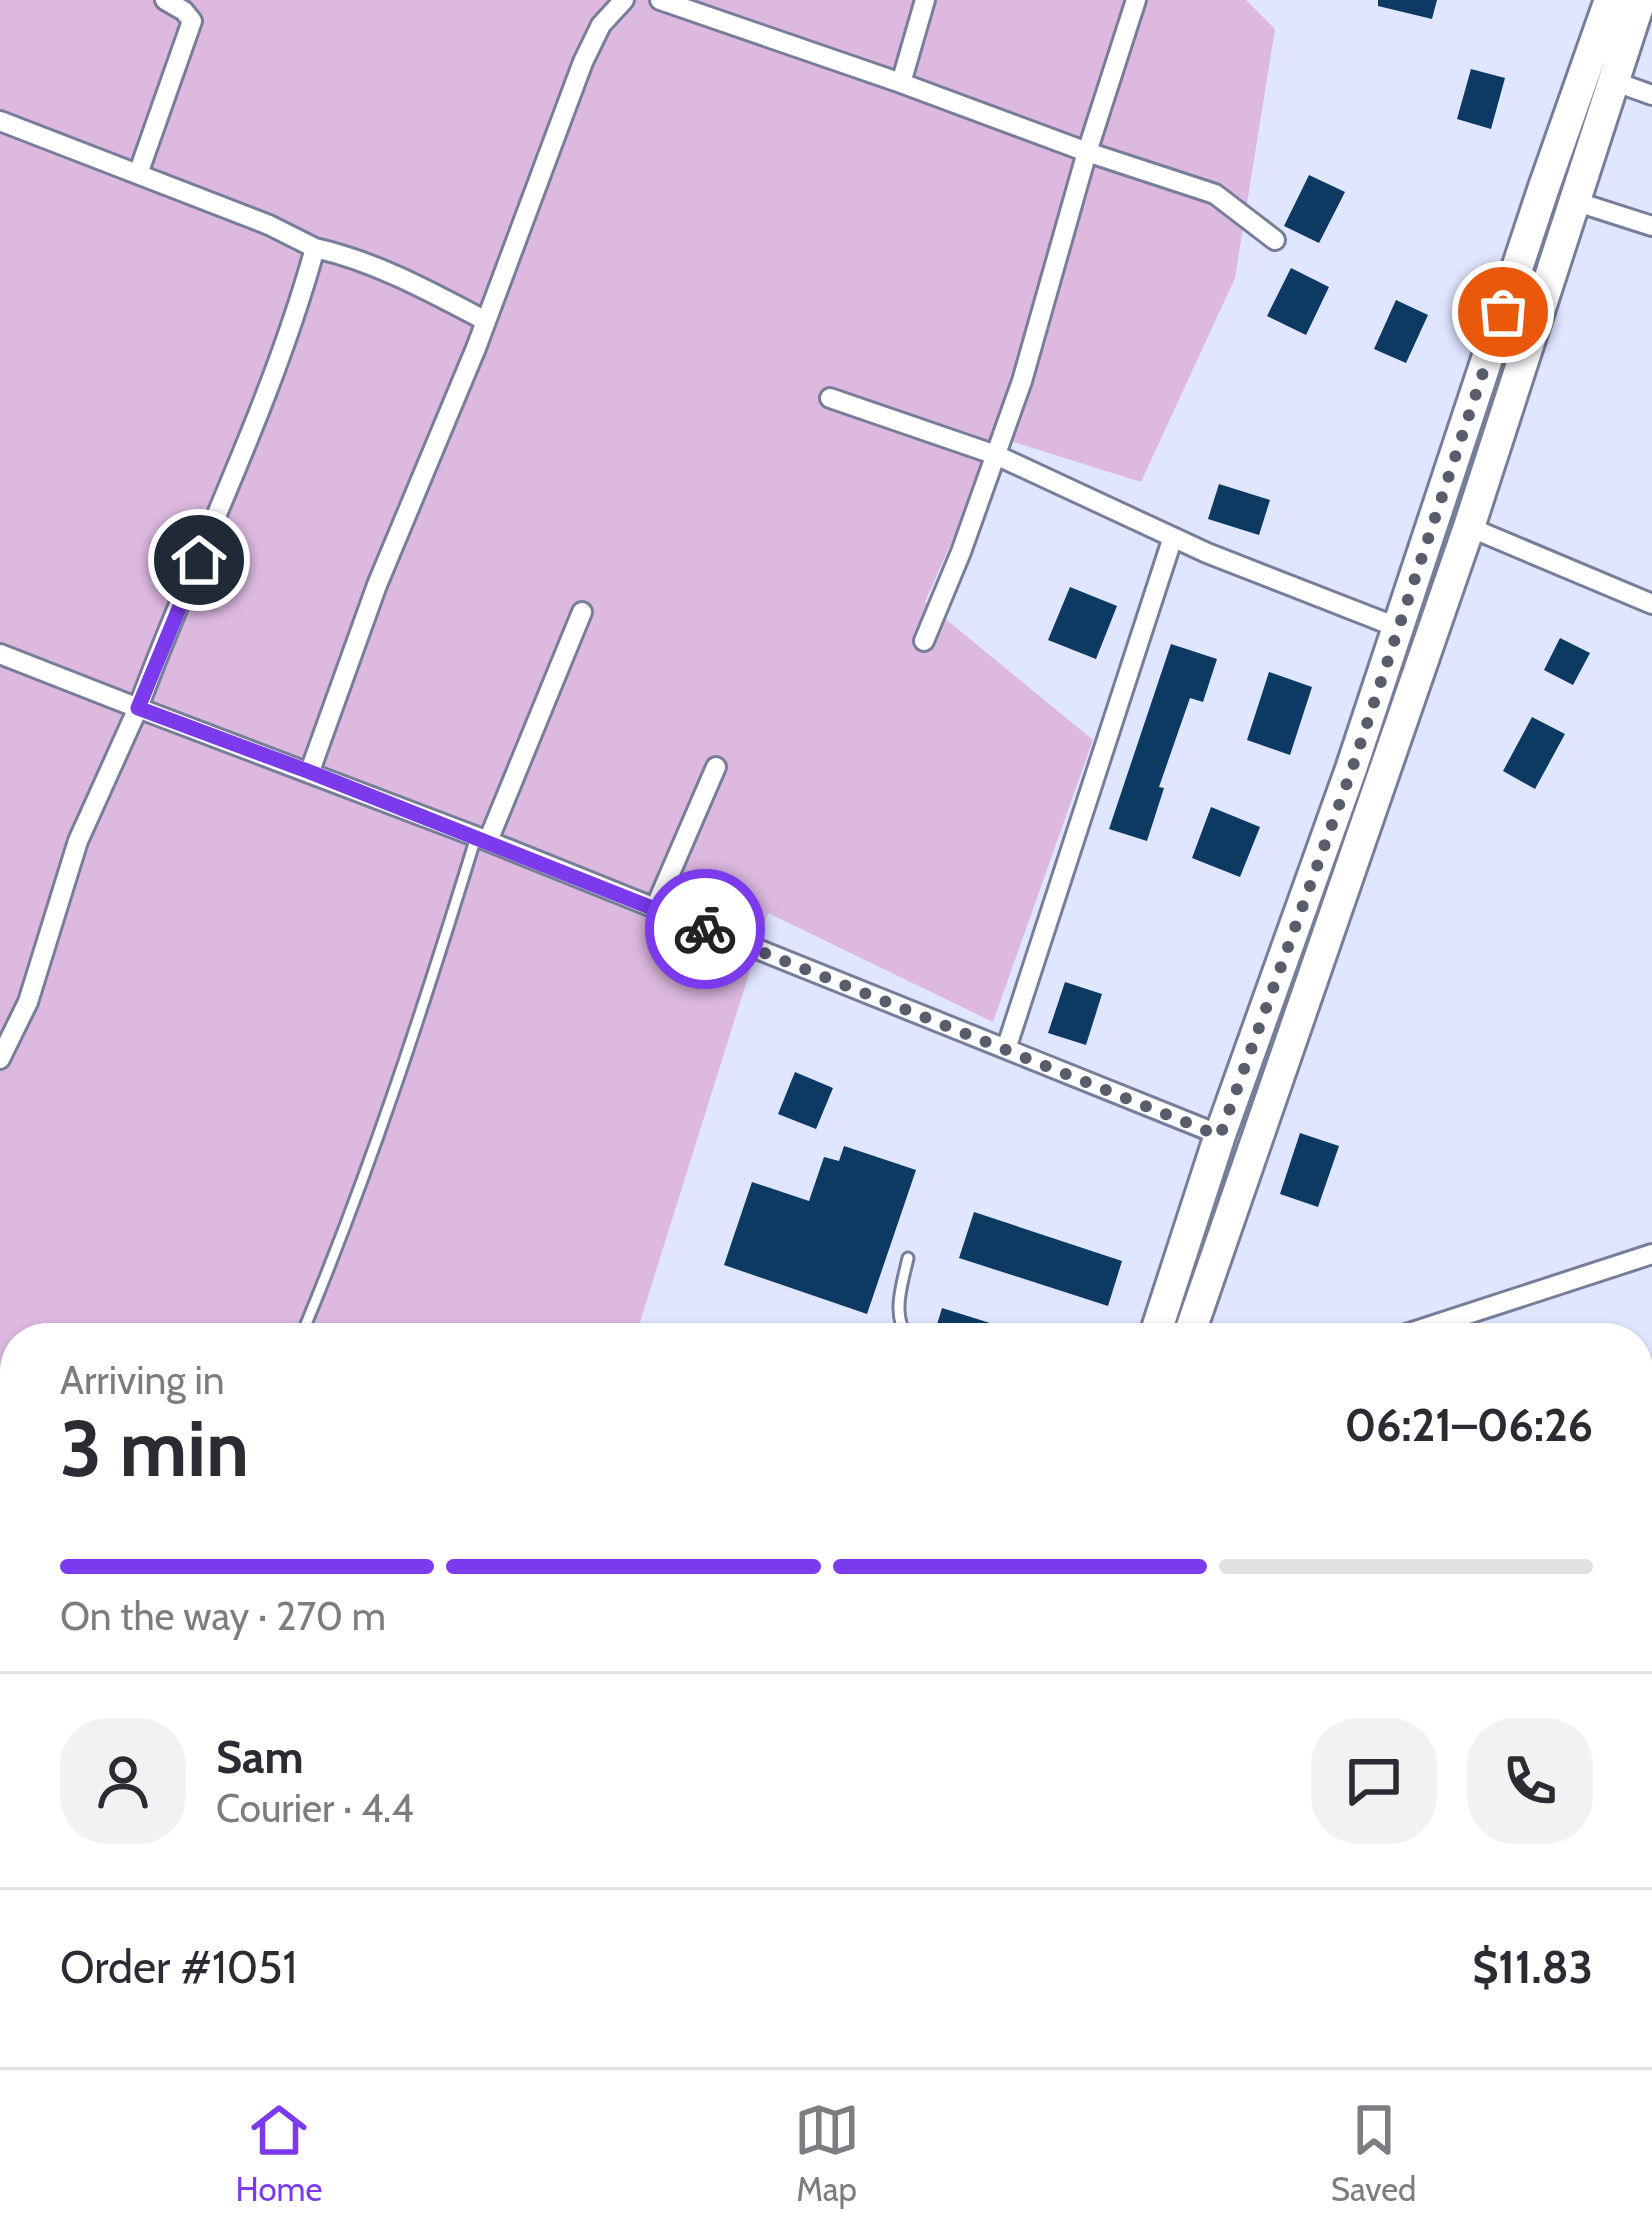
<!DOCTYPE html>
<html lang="en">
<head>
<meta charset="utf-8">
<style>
	:root { --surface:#fff; --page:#f2f2f3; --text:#2b2b33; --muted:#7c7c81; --line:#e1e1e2; --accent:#7c3aed }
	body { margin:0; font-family:Cabin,sans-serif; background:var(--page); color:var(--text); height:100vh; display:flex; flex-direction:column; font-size:45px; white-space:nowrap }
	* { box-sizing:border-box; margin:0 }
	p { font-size:39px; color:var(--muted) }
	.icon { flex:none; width:66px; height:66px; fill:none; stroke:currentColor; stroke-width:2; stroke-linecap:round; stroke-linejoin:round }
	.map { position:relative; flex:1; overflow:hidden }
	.panel { position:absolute; left:0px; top:1323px; width:1653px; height:744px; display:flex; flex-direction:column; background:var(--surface); border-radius:48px 48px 0 0; box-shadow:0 3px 9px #0004 }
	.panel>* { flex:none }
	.pin { position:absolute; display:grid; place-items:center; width:102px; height:102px; color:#fff; margin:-51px; border:6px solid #fff; border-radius:50%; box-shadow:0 3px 12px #0007 }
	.courier { position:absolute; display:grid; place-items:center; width:120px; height:120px; margin:-60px; border:9px solid #7c3aed; border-radius:50%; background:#fff; color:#222; box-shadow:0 3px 15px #0007 }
	.headline em { font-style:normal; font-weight:800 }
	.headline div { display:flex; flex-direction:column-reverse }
	.headline { display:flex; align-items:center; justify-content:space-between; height:204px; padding:0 60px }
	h1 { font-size:78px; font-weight:800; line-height:90px }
	.bar { display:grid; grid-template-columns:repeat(4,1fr); gap:18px 12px; align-content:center; height:144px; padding:0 60px }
	.bar i { height:15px; border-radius:9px; background:var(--line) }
	.bar .selected { background:var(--accent) }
	.bar p { grid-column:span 4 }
	.line { display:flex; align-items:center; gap:30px; padding:0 60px; border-top:3px solid var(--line) }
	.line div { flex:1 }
	.round { display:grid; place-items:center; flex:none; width:126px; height:126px; border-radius:48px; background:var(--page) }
	.menu { display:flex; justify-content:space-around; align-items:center; height:168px; border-top:3px solid var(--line); background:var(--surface); font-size:33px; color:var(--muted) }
	.menu a { display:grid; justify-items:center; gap:6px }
	.menu .selected { color:var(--accent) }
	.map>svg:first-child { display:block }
	.green { fill:#ddb9e0 }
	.building { fill:#0c3a63 }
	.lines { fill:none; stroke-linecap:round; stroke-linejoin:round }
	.service-casing { stroke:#777e9a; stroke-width:15 }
	.minor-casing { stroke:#777e9a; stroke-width:24 }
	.trunk-casing { stroke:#777e9a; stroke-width:36 }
	.service { stroke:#fff; stroke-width:9 }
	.minor { stroke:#fff; stroke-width:18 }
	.trunk { stroke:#fff; stroke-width:30 }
	.done { stroke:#585c6b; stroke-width:12; stroke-dasharray:0 21.6 }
	.route { stroke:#7c3aed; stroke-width:15 }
</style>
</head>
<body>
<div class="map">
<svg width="1652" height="2067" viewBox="0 0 1652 2067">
	<rect width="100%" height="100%" fill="#e0e6ff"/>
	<path class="green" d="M0 0H1246L1275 29 1235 278 1141 482 998 437 925 602 1093 740 993 1022 768 913 635 1338H15V1413L0 1395Z"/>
	<path class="building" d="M1378 0H1437L1432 19 1378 6Z
		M1471 69 1505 78 1491 129 1457 119Z
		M1309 175 1345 192 1319 243 1284 226Z
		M1291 268 1329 287 1306 335 1267 316Z
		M1396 300 1428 315 1406 363 1374 349Z
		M1219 484 1270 500 1259 535 1208 519Z
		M1070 587 1117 606 1096 659 1048 640Z
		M1560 638 1590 653 1573 685 1544 670Z
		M1171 644 1217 659 1203 702 1190 698 1159 787 1164 788 1147 841 1109 829Z
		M1269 672 1312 687 1290 755 1247 740Z
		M1532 717 1565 734 1535 789 1503 771Z
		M1211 807 1260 827 1240 877 1192 858Z
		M1065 982 1102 994 1086 1045 1048 1033Z
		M795 1072 833 1088 816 1129 778 1114Z
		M1300 1133 1339 1146 1318 1207 1280 1194Z
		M844 1146 916 1170 867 1314 724 1265 752 1182 809 1201 824 1157 839 1161Z
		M974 1212 1122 1261 1108 1306 959 1258Z
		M942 1308 1028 1335 1027 1338H933Z
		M602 2052H659V2067H601Z"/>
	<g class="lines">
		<g class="service-casing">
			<path id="service" d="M304 1329C371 1168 425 1003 476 837
				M908 1338C891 1314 902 1285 908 1258"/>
		</g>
		<g class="minor-casing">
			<path id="minor" d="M660 0 901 83 1087 152 1215 194 1275 240
				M1613 81 1652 95
				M901 83 925 0
				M0 121 269 225 315 248C271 407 195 554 138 708L488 841 1220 1135
				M138 174 192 21 184 11 165 0
				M1574 201 1652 226
				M315 248C377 262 431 292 486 321
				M830 398 996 455 1207 553 1399 628
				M1469 527 1652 604
				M924 641 961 552 1022 381 1087 152 1136 0
				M0 654 138 708 78 841 28 1002 0 1059
				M310 771 377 585 476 348 583 62 601 25 624 0
				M488 841 582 612
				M655 908 716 767
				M1006 1049 1173 537
				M1394 1338 1652 1254
				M1638 1627 1652 1631
				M1638 1830 1652 1834
				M1141 2052 1159 2067
				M1445 2067 1452 2052"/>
		</g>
		<g class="trunk-casing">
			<path id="trunk" d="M1154 1338 1220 1135 1351 769 1543 190 1610 0
				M1188 1338 1469 527 1640 0
				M911 2067 916 2052
				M940 2067 944 2052"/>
		</g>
		<use href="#service" class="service"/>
		<use href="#minor" class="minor"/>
		<use href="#trunk" class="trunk"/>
	</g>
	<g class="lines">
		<path class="done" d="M705 929 1220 1136 1352 769 1503 312"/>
		<path class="route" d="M199 560 138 708 310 772 705 929"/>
	</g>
</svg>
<div class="pin" style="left:1503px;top:312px;background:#ea580c"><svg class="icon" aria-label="bag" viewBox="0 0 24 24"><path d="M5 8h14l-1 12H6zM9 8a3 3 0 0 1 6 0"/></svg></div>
<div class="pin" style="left:199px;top:560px;background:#1f2937"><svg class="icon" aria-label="home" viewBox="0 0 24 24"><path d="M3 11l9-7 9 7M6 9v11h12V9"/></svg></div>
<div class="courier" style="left:705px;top:929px"><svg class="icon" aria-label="bike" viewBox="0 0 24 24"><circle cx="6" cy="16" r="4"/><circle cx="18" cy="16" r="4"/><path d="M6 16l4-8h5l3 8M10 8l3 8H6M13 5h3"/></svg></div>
<section class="panel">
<div class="headline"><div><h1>3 min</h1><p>Arriving in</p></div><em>06:21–06:26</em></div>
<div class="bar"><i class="selected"></i><i class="selected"></i><i class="selected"></i><i></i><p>On the way · 270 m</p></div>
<div class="line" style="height:216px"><a class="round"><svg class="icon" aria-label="person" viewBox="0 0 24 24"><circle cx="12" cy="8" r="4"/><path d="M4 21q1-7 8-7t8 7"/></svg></a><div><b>Sam</b><p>Courier · 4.4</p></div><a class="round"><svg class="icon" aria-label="chat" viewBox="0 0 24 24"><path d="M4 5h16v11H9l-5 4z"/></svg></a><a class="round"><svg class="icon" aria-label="phone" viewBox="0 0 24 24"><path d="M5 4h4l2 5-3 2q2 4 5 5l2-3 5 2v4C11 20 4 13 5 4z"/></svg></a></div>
<div class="line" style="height:156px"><div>Order #1051</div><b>$11.83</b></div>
</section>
</div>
<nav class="menu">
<a class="selected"><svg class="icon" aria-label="home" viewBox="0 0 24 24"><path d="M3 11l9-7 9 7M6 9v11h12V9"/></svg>Home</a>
<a><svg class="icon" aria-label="map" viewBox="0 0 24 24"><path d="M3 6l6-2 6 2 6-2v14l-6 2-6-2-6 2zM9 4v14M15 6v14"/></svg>Map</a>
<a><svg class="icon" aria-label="saved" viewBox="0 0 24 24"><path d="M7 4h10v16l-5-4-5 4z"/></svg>Saved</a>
</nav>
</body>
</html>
